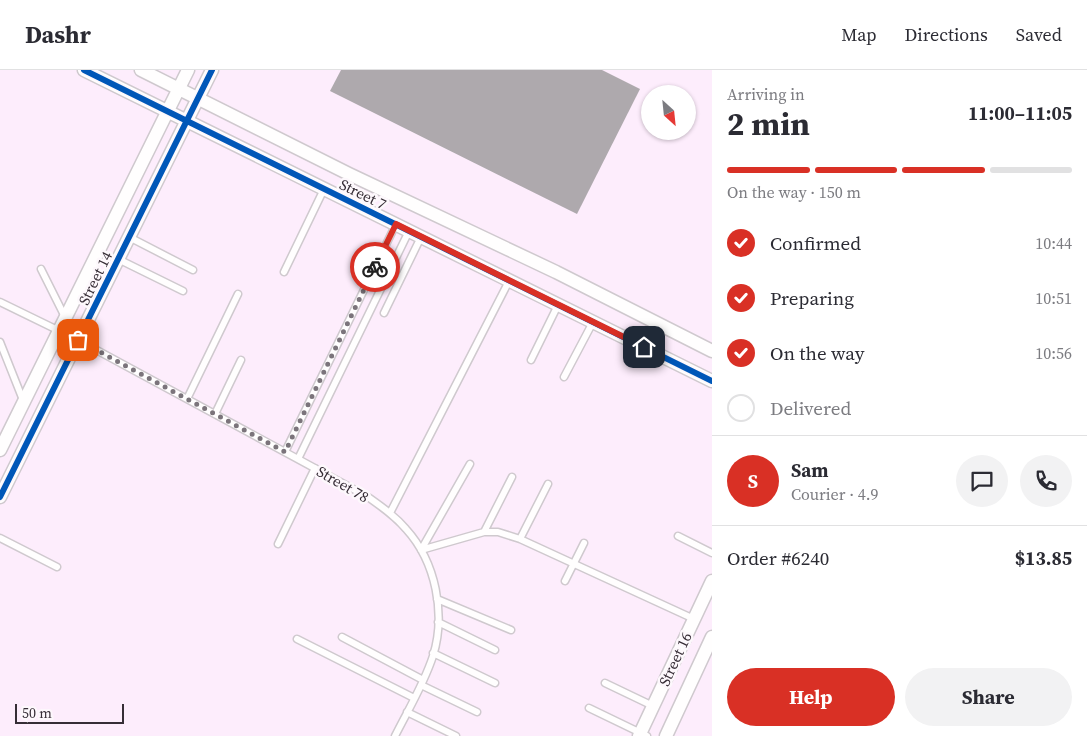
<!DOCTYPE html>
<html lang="en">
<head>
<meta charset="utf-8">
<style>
	:root { --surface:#fff; --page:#f2f2f3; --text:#2b2b33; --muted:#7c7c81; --line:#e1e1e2; --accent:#d93025 }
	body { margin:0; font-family:"Source Serif 4",serif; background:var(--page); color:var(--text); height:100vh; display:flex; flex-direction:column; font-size:19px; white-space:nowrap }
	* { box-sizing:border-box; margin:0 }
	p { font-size:16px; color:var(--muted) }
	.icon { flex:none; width:28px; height:28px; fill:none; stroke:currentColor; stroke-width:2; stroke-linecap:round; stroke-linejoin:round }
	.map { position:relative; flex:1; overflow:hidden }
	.details { display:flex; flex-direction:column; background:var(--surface); width:375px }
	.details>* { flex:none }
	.needle { width:32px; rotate:153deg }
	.tools { position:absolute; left:641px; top:15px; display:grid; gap:10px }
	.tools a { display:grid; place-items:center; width:55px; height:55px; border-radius:50%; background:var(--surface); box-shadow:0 1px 4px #0004; font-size:25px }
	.scale { position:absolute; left:15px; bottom:12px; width:109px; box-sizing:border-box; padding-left:5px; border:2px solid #362d36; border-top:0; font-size:14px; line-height:18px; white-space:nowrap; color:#362d36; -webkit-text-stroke:4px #fdf8fc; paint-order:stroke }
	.pin { position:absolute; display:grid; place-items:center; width:42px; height:42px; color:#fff; margin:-21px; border-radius:10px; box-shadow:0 2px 8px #0006 }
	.courier { position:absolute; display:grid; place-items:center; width:50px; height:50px; margin:-25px; border:4px solid #d93025; border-radius:50%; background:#fff; color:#222; box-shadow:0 1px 6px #0007 }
	.head em { font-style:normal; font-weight:700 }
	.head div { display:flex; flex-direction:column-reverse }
	.head { display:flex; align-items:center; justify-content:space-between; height:85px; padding:0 15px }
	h1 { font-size:32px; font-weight:700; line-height:38px }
	.bar { display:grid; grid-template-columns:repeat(4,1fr); gap:8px 5px; align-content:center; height:60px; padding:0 15px }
	.bar i { height:6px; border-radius:4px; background:var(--line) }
	.bar .active { background:var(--accent) }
	.bar p { grid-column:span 4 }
	.line { display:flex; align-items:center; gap:12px; padding:0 15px; border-top:1px solid var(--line) }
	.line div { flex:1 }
	.round { display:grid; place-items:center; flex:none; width:52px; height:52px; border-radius:26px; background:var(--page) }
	ol { padding:0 15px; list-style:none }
	li { display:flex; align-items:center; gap:15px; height:55px }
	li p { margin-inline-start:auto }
	li .icon { padding:5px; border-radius:50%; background:var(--accent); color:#fff; stroke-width:4 }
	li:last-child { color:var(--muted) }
	li i { width:28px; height:28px; border:2px solid var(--line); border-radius:50% }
	.button { display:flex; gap:10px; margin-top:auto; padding:10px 15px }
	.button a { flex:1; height:58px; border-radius:30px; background:var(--accent); color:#fff; font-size:20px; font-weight:700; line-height:58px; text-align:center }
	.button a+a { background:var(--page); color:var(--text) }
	header { display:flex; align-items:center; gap:30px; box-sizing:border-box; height:70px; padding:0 25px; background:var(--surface); border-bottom:1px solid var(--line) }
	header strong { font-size:24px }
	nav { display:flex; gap:28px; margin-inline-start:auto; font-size:18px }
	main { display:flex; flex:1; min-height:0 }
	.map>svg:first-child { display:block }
	.built { fill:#fdedfc; fill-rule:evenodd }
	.building { fill:#aea9ad }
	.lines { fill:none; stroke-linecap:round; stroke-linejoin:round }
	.lane-casing { stroke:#cfc9ce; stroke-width:9 }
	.street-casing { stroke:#cfc9ce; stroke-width:15 }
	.lane { stroke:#fffefe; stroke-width:6 }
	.street { stroke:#fffefe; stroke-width:12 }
	.cycleway-casing { stroke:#fdf8fc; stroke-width:9 }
	.cycleway { stroke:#0057b8; stroke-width:6 }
	.done { stroke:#7b747b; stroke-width:5; stroke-dasharray:0 9 }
	.route { stroke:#d93025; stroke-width:6 }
	.labels { text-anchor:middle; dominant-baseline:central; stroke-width:5; stroke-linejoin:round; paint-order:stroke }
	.street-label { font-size:15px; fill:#362d36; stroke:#fdf8fc }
</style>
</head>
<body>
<header>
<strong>Dashr</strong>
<nav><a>Map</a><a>Directions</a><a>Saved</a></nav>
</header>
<main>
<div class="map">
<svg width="712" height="666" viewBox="0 0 712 666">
	<rect width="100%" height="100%" fill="#fcf9fb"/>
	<path class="built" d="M0 0H712V666H0ZM650 24H688V61H650Z"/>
	<path class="building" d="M341 0H602L640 19 577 144 330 21Z"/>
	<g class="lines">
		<g class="lane-casing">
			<path id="lane" d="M129 167 193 200
				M118 189 183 221
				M41 199 65 247
				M284 202 324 119
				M0 232 78 270 368 427C382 437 395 446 406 459 436 492 446 544 433 586 424 614 408 640 395 666
				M384 243 421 167
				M0 272 23 330
				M531 290 558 235
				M564 307 593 252
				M187 329 238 224
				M215 344 241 290
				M285 382 396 154
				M298 389 409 161
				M390 443 509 211
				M484 462 512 407
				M678 466 712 483
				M0 468 57 497
				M520 469 548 414
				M278 474 315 398
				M421 480 484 462H498L520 469 694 549
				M421 480 470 394
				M565 511 584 473
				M437 529 511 560
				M438 552 495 580
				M342 567 423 610
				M297 569 414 628
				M433 583 495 613
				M605 613 653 636
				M421 615 477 642
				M589 638 647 666
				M407 642 456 666"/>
		</g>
		<g class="street-casing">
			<path id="street" d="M84 0 712 311
				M141 0 349 104 556 202 712 281
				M0 380 188 0
				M0 427 212 0
				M639 666 712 511
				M666 666 712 567"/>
		</g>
		<use href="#lane" class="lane"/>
		<use href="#street" class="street"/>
		<g class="cycleway-casing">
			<path id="cycleway" d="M84 0 712 311
				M0 427 212 0"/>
		</g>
		<use href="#cycleway" class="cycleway"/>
	</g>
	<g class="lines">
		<path class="done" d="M78 270 285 382 375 197"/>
		<path class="route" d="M375 197 396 154 644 277"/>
	</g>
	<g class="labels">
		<g class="street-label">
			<text transform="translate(363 124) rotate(26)">Street 7</text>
			<text transform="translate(95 208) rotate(-64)">Street 14</text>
			<text transform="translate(343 414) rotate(30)">Street 78</text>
			<text transform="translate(675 589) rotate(-65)">Street 16</text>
		</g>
	</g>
</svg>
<div class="tools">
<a><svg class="needle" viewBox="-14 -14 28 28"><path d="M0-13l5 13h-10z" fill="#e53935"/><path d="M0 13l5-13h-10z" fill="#7c7c81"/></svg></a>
</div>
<div class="scale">50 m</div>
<div class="pin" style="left:78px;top:270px;background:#ea580c"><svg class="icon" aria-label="bag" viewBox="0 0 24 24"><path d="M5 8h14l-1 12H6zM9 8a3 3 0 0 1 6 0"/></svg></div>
<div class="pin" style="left:644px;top:277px;background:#1f2937"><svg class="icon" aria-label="home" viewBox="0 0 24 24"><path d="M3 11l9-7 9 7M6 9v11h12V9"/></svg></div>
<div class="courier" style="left:375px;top:197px"><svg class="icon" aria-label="bike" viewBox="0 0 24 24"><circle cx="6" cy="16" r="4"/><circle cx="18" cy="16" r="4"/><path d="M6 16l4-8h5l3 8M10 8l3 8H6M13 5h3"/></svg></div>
</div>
<section class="details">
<div class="head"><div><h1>2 min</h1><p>Arriving in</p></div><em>11:00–11:05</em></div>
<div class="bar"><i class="active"></i><i class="active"></i><i class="active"></i><i></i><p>On the way · 150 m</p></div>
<ol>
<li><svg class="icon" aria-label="check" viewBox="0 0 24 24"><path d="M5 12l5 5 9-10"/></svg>Confirmed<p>10:44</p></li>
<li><svg class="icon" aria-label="check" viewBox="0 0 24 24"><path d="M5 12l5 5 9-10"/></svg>Preparing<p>10:51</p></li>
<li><svg class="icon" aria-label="check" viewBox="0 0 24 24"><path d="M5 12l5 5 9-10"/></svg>On the way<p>10:56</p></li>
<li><i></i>Delivered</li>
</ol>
<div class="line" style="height:90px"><b class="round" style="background:var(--accent);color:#fff">S</b><div><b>Sam</b><p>Courier · 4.9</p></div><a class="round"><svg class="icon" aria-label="chat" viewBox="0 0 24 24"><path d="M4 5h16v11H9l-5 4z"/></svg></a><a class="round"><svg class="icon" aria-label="phone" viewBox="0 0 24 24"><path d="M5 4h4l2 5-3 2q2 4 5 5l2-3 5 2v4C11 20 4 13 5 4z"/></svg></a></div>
<div class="line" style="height:65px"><div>Order #6240</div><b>$13.85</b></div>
<div class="button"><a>Help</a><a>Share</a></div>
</section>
</main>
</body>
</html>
